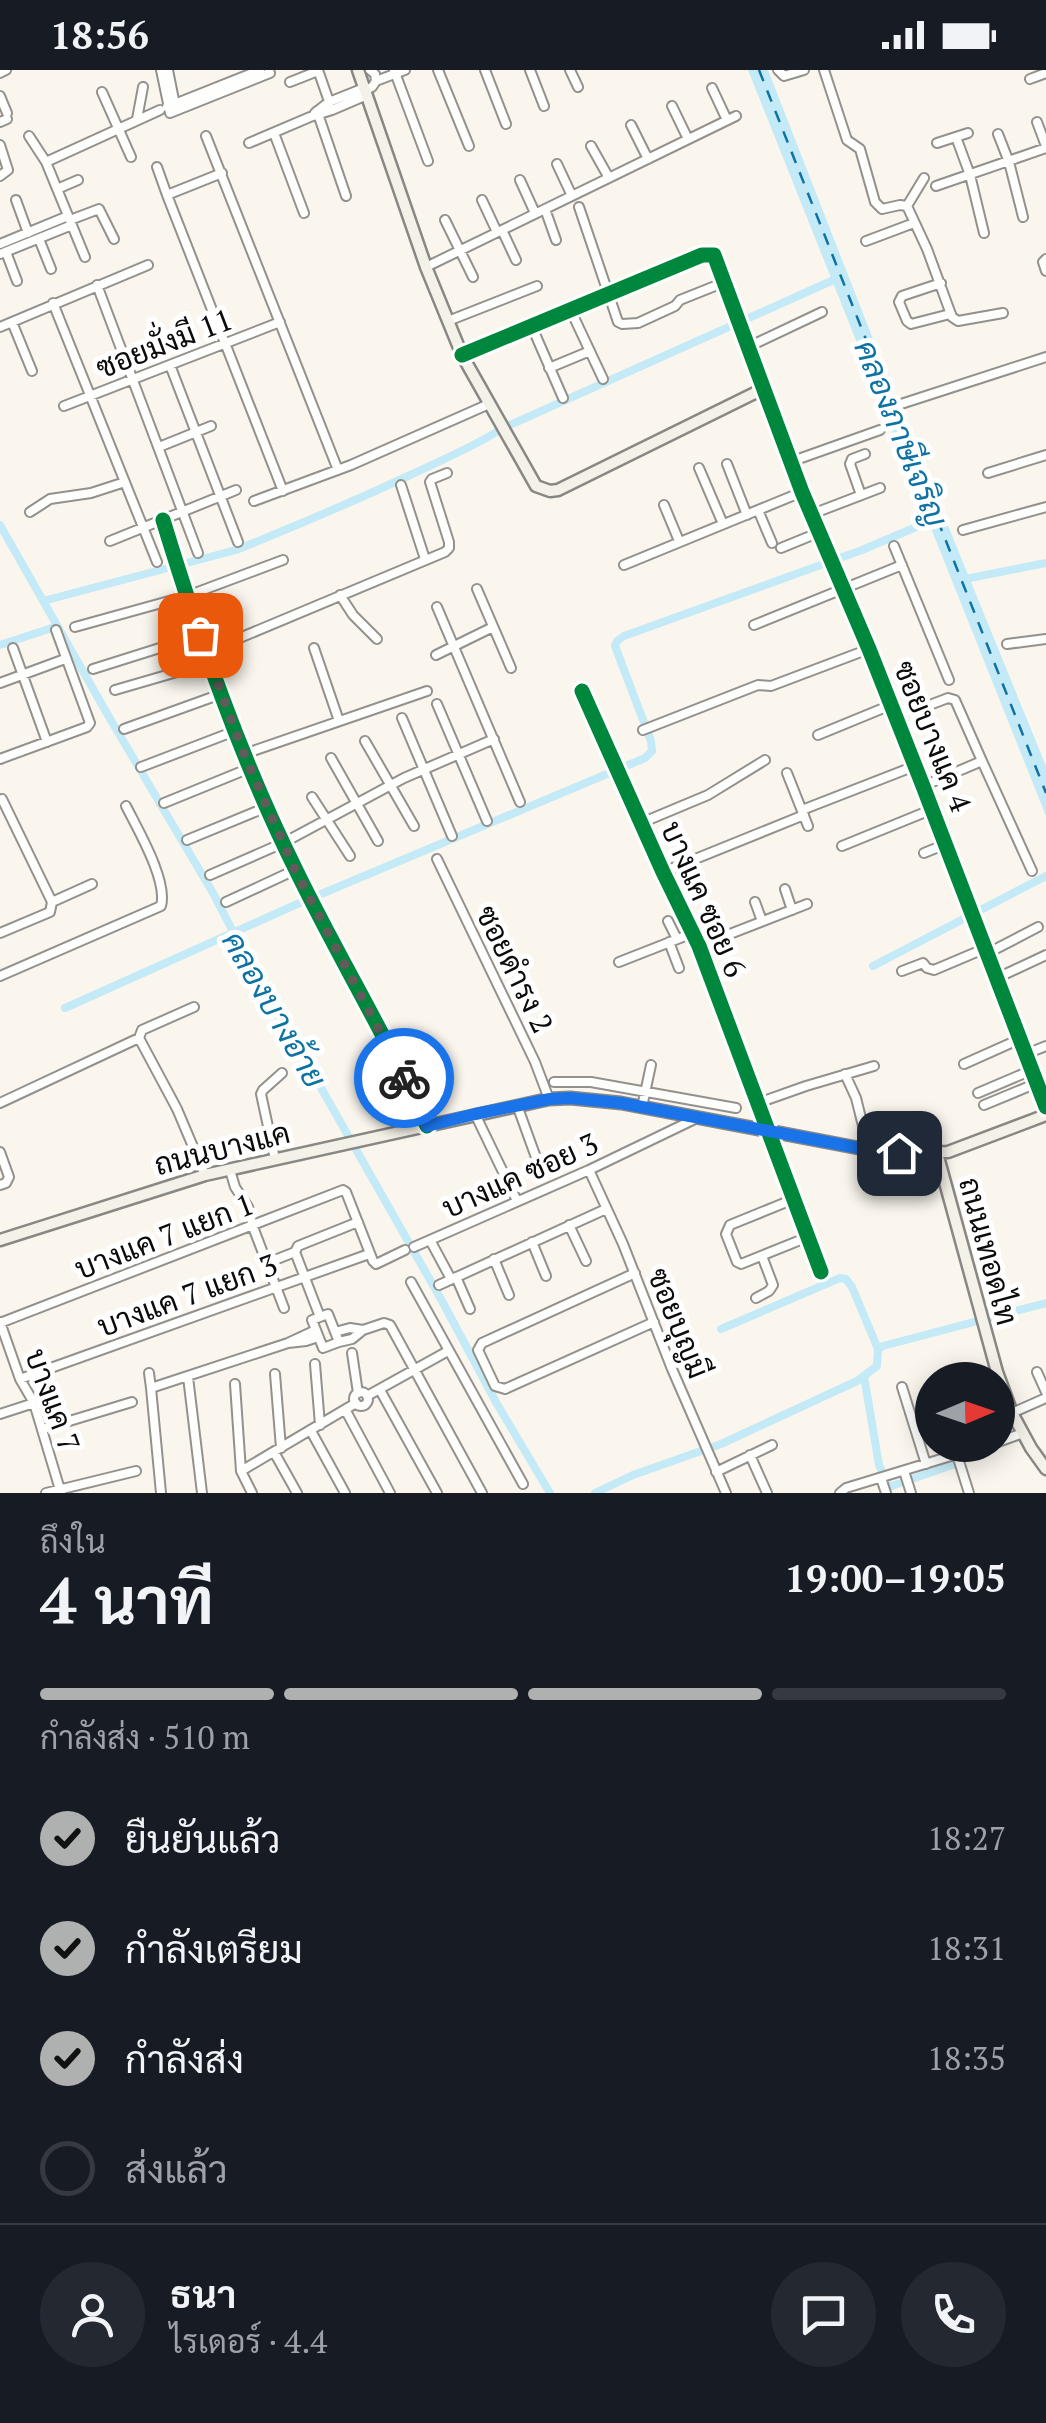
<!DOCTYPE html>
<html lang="th">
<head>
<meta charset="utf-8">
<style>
	:root { --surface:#171b24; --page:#242831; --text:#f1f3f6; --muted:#9ea1a6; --line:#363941; --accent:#afb0b0 }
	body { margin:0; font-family:"PT Serif",Sarabun,serif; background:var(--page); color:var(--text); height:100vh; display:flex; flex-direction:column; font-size:38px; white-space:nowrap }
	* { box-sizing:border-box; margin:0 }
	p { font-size:32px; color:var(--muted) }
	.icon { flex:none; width:55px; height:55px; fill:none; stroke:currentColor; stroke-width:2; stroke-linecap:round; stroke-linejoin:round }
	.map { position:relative; height:1423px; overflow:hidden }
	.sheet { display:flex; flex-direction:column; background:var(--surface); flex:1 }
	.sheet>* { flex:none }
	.needle { width:65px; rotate:88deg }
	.tools { position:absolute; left:915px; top:1292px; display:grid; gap:20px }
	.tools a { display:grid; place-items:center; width:100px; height:100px; border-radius:50%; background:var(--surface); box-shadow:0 5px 25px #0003; font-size:50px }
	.pin { position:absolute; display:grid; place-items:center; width:85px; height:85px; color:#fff; margin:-42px; border-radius:20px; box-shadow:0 5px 15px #0006 }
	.courier { position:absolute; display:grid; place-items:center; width:100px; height:100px; margin:-50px; border:8px solid #1a73e8; border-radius:50%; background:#fff; color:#222; box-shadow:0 2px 12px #0007 }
	.headline em { font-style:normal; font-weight:700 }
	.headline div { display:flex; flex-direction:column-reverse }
	.headline { display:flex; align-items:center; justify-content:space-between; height:170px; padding:0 40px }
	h1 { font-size:65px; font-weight:700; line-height:75px }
	.bar { display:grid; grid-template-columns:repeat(4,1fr); gap:15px 10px; align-content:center; height:120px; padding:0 40px }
	.bar i { height:12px; border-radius:8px; background:var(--line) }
	.bar .selected { background:var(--accent) }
	.bar p { grid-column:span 4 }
	.line { display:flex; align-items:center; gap:25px; padding:0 40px; border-top:2px solid var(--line) }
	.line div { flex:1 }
	.round { display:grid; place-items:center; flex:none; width:105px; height:105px; border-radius:52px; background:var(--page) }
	ol { padding:0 40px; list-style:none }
	li { display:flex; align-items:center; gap:30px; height:110px }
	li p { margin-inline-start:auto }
	li .icon { padding:10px; border-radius:50%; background:var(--accent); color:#111; stroke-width:4 }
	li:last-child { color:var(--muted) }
	li i { width:55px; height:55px; border:5px solid var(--line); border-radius:50% }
	.status { display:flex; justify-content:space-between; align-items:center; height:70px; padding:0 50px; background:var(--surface); direction:ltr }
	.status svg { height:28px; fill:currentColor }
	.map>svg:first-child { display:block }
	.water { fill:#c3eaf6 }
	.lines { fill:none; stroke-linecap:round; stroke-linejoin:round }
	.canal { stroke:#c3eaf6; stroke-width:8 }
	.ferry { stroke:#0e73a3; stroke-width:2.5; stroke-dasharray:12 10; stroke-linecap:butt }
	.street-casing { stroke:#93918d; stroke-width:12 }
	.secondary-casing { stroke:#898784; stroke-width:15 }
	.street { stroke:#fefefc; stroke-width:8 }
	.secondary { stroke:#f4f1e8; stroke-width:10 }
	.cycleway-casing { stroke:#fff; stroke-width:21 }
	.cycleway { stroke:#00873e; stroke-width:15 }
	.done { stroke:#5f5d5a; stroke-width:10; stroke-dasharray:0 18 }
	.route { stroke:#1a73e8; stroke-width:12 }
	.labels { text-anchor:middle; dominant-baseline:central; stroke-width:10; stroke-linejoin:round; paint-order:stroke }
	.street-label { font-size:30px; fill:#0b0b0b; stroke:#fff }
	.water-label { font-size:32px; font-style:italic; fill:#0e73a3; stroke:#fff }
</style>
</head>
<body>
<div class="status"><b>18:56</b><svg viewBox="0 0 49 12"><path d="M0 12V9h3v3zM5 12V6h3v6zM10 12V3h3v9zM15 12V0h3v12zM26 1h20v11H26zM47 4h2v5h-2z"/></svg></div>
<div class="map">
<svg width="1046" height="1423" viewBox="0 0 1046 1423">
	<rect width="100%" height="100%" fill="#faf6ee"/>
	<path class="water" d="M748 0H768L898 333 1046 696V746Z"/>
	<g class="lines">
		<path class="canal" d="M0 455 109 647 213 823 271 934 312 1002 442 1231 497 1334 550 1423
			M965 509 1046 493
			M43 531 236 480C293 457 350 433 406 407 439 391 472 378 503 358L838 208
			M0 575 58 556
			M873 896 1046 806
			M65 938 295 835 645 688 652 681 651 671 615 576 617 571 624 566 862 480 935 449
			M721 1259 840 1208 846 1209 852 1217 878 1279
			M864 1306 879 1395 889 1417 955 1394
			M595 1423 633 1405 721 1374 857 1311 877 1296 878 1279 883 1276 1046 1233"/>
		<path class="ferry" d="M759 0 1046 723"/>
		<g class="street-casing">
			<path id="street" d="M161 0 170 43 270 3 269 0
				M168 0 175 35
				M394 0 428 91
				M438 0 469 76
				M485 0 506 54
				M530 0 544 36
				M570 0 578 17
				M778 0 784 6 804 0
				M824 0 847 70 860 79 875 132 882 139 900 135 907 136 927 179 952 247 958 251 1003 243
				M0 3 6 0
				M1030 9 1046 3
				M376 11 405 0
				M290 12 318 1
				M712 18 727 50
				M365 20 372 17 376 11 375 4 370 0
				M102 22 131 87
				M0 26 7 43
				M672 36 688 69
				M167 37 260 0
				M332 40 367 25
				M317 41 346 126
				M315 43 329 32 364 18
				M137 49 143 17
				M0 52 7 49
				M1037 52 1046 76
				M631 55 648 89
				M274 63 304 143
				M998 64 1009 92 1023 147
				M29 66 46 92
				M206 66 338 400
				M956 67 970 105 984 163
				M249 73 310 47 332 40 318 0
				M937 73 968 63
				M0 75 8 100 0 106
				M591 76 609 108
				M557 94 572 126
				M157 97 167 125 222 103
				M520 110 535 143
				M936 116 1046 78
				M57 119 78 110
				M167 125 283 421
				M16 130 28 163
				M482 130 497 162
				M907 136 924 108
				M579 137 618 252 622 254 638 253 675 236 680 230 725 212
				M545 139 556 170
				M70 150 99 139 114 169
				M445 150 473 207
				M502 160 516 190
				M39 169 51 199
				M866 171 914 153
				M0 174 68 146
				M6 182 17 211
				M0 184 72 155
				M85 187 46 92 160 40
				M1046 189 1043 192 1046 201
				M426 197 736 46
				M941 213 902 226 899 232 907 251 911 254 950 244
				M97 215 198 483
				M53 233 157 492
				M571 241 603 309
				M448 251 537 216
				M12 252 32 301
				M0 257 148 195
				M532 257 563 328
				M748 277 822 242
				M462 285 702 185H714L718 192 763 319
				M170 295 238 472
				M549 298 590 281
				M901 334 1046 287
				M64 336 280 252
				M159 377 211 356
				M790 392 880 360
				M727 394 747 445
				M699 398 723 454
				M988 403 1046 385
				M401 415 425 489
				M861 425 850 394 852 389 865 384
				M254 431 351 395 489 334
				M664 435 679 471
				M758 440 772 473
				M30 442 50 429 91 423 125 412
				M812 444 880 418
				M163 450C199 568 240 687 295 798 337 885 388 968 427 1056
				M963 460 1046 437
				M110 471 236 420
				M894 476 949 610
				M781 478 820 462
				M624 495 802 422
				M477 519 511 598
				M340 525 353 545 377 569
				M437 537 520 732
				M754 555 902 495
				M75 557 187 526 283 490
				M1007 574 1046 569
				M13 578 47 672
				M314 578 339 651
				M206 582 445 482 449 478V472L430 412 432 409 447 403
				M436 585 493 557
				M93 599 201 565
				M0 613 65 589
				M115 620 177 602 178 596 172 574
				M582 621 663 802 699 876 821 1202
				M437 634 487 751
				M927 636 948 628 955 630 982 691
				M402 648 452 766
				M124 659 221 624
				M643 660 758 615 771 616 869 579
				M818 665 891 635
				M365 671 414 756
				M244 684 427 621
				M331 688 378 771
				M0 689 87 657 90 653 56 560
				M141 697 235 661
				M787 703 808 756
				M923 716 982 691 1032 801
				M312 727 350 786
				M164 733 250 698
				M802 740 915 696
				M641 753 708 725 765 690
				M187 770 267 737
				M842 776 933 739
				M924 783 946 774
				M437 789 535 992 549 1029
				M663 802 804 745
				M210 805 283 773 404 708 494 669
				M785 819 792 840
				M52 832 92 814
				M226 832 295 800
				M755 832 762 851
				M668 851 677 869
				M0 863 50 842 52 832 2 729
				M669 872 679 898
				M699 876 807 834
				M988 883 1038 857
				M619 892 693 863
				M902 901 923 893 927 898 934 900 986 878
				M0 906 161 836C168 811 138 760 126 736
				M997 908 1046 885
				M194 937 142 960 139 968 177 1039 205 1105
				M1026 984 1046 976
				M964 994 1020 969
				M845 1004 856 1028 869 1080
				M554 1012H591L736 1038
				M978 1023 1032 1000
				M0 1033 139 968
				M758 1033 806 1016 874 996
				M517 1035 538 1093
				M984 1035 1037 1013
				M642 1037 651 995
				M475 1044 517 1131
				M0 1082 9 1107 6 1113 0 1115
				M275 1089 261 1024 263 1020 282 1003
				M230 1100 235 1117 248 1137 253 1157 284 1238
				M589 1100 623 1174 672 1299 726 1423
				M794 1129 730 1155 726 1164 737 1192 741 1194 808 1167
				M569 1155 586 1191
				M430 1170 451 1209
				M532 1172 546 1206
				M414 1177 589 1100 697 1048
				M295 1182 320 1247
				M494 1189 509 1225
				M267 1193 295 1182 298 1176 358 1152
				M635 1203 482 1273 478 1280 495 1316 505 1319 654 1252
				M456 1207 470 1239
				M411 1212 523 1414
				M439 1215 606 1139
				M756 1228 769 1221 773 1215 762 1186
				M328 1244 339 1272 323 1278 312 1250Z
				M0 1252 20 1309 34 1333 61 1423
				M0 1253 343 1120 346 1122 373 1191 376 1194 405 1180
				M363 1260 384 1253 390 1255 482 1423
				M335 1262 350 1258 363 1260 352 1269 339 1272
				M288 1273 306 1271 318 1267
				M352 1283 358 1323
				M315 1294 320 1355
				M1037 1302 1046 1322
				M149 1303 151 1318
				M275 1304 281 1378
				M188 1307 202 1423
				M20 1309 369 1184
				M235 1314 241 1401 252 1423
				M902 1317 926 1394
				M380 1320 437 1423
				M354 1329a7 7 0 1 1 14 0a7 7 0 1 1-14 0Z
				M367 1326 448 1281
				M346 1341 390 1423
				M1012 1343 1046 1328
				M0 1344 34 1333
				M43 1359 132 1332
				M311 1361 345 1423
				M998 1372 1023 1363
				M274 1382 297 1423
				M750 1385 767 1423
				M957 1385 969 1423
				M241 1401 356 1333
				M904 1401 911 1423
				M716 1402 772 1375
				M881 1408 886 1423
				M46 1423 136 1401
				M161 1423 151 1318 288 1273 316 1260
				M840 1423 846 1418 987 1375"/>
		</g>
		<g class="secondary-casing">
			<path id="secondary" d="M358 0 426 197 462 285 536 416 550 421 558 420 763 319C795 407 833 491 869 578 931 730 986 884 1046 1037
				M937 1083 997 1302 1012 1343 1031 1378 1046 1399
				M0 1170 205 1105 549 1029 570 1028 621 1033 869 1080 899 1083 948 1082 1046 1045"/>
		</g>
		<use href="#street" class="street"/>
		<use href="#secondary" class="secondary"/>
		<g class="cycleway-casing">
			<path id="cycleway" d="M462 285 702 185H714L802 422 869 579 923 716 1046 1037
				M163 450C199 568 240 687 295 798 337 885 388 968 427 1056
				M582 621 663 802 699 876 821 1202"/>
		</g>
		<use href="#cycleway" class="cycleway"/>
	</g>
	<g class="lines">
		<path class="done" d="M200 565 244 684 295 800 404 1008"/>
		<path class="route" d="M404 1008 427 1056 475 1044 550 1029 570 1028 621 1033 869 1080 899 1083"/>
	</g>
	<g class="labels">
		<g class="street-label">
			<text transform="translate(164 273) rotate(-21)">ซอยมั่งมี 11</text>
			<text transform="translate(933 666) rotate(68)">ซอยบางแค 4</text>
			<text transform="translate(704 829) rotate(66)">บางแค ซอย 6</text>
			<text transform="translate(515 899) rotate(64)">ซอยดำรง 2</text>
			<text transform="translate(222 1078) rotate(-14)">ถนนบางแค</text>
			<text transform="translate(520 1105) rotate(-24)">บางแค ซอย 3</text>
			<text transform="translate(164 1166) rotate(-21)">บางแค 7 แยก 1</text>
			<text transform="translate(989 1181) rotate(75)">ถนนเทอดไท</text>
			<text transform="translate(187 1225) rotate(-20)">บางแค 7 แยก 3</text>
			<text transform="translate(679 1253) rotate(68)">ซอยบุญมี</text>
			<text transform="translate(53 1330) rotate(70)">บางแค 7</text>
		</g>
		<g class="water-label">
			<text transform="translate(902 363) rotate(68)">คลองภาษีเจริญ</text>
			<text transform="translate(275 939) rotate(60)">คลองบางอ้าย</text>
		</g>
	</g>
</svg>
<div class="tools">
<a><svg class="needle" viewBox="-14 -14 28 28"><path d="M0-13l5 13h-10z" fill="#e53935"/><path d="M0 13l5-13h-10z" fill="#9ea1a6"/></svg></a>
</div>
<div class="pin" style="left:200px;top:565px;background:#ea580c"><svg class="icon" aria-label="bag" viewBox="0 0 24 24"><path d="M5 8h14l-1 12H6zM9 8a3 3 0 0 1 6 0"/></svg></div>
<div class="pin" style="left:899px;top:1083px;background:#1f2937"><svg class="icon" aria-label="home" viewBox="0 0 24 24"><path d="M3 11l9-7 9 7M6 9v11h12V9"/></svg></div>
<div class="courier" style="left:404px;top:1008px"><svg class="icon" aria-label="bike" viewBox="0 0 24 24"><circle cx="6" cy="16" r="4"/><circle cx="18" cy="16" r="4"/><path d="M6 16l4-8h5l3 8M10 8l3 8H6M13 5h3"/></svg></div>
</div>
<section class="sheet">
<div class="headline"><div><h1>4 นาที</h1><p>ถึงใน</p></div><em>19:00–19:05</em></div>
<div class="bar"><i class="selected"></i><i class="selected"></i><i class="selected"></i><i></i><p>กำลังส่ง · 510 m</p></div>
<ol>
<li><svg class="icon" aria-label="check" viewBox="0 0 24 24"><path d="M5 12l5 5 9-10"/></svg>ยืนยันแล้ว<p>18:27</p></li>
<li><svg class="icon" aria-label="check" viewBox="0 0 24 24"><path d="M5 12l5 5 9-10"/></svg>กำลังเตรียม<p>18:31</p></li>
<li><svg class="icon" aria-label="check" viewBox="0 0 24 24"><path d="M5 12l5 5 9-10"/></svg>กำลังส่ง<p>18:35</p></li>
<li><i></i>ส่งแล้ว</li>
</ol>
<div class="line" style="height:180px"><a class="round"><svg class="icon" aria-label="person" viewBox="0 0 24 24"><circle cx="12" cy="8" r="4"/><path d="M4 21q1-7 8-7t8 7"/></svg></a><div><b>ธนา</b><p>ไรเดอร์ · 4.4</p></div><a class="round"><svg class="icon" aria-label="chat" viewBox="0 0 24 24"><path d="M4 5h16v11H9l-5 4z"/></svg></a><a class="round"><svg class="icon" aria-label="phone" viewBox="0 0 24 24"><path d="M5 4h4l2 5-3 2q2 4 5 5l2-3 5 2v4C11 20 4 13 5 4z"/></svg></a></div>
</section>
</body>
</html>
